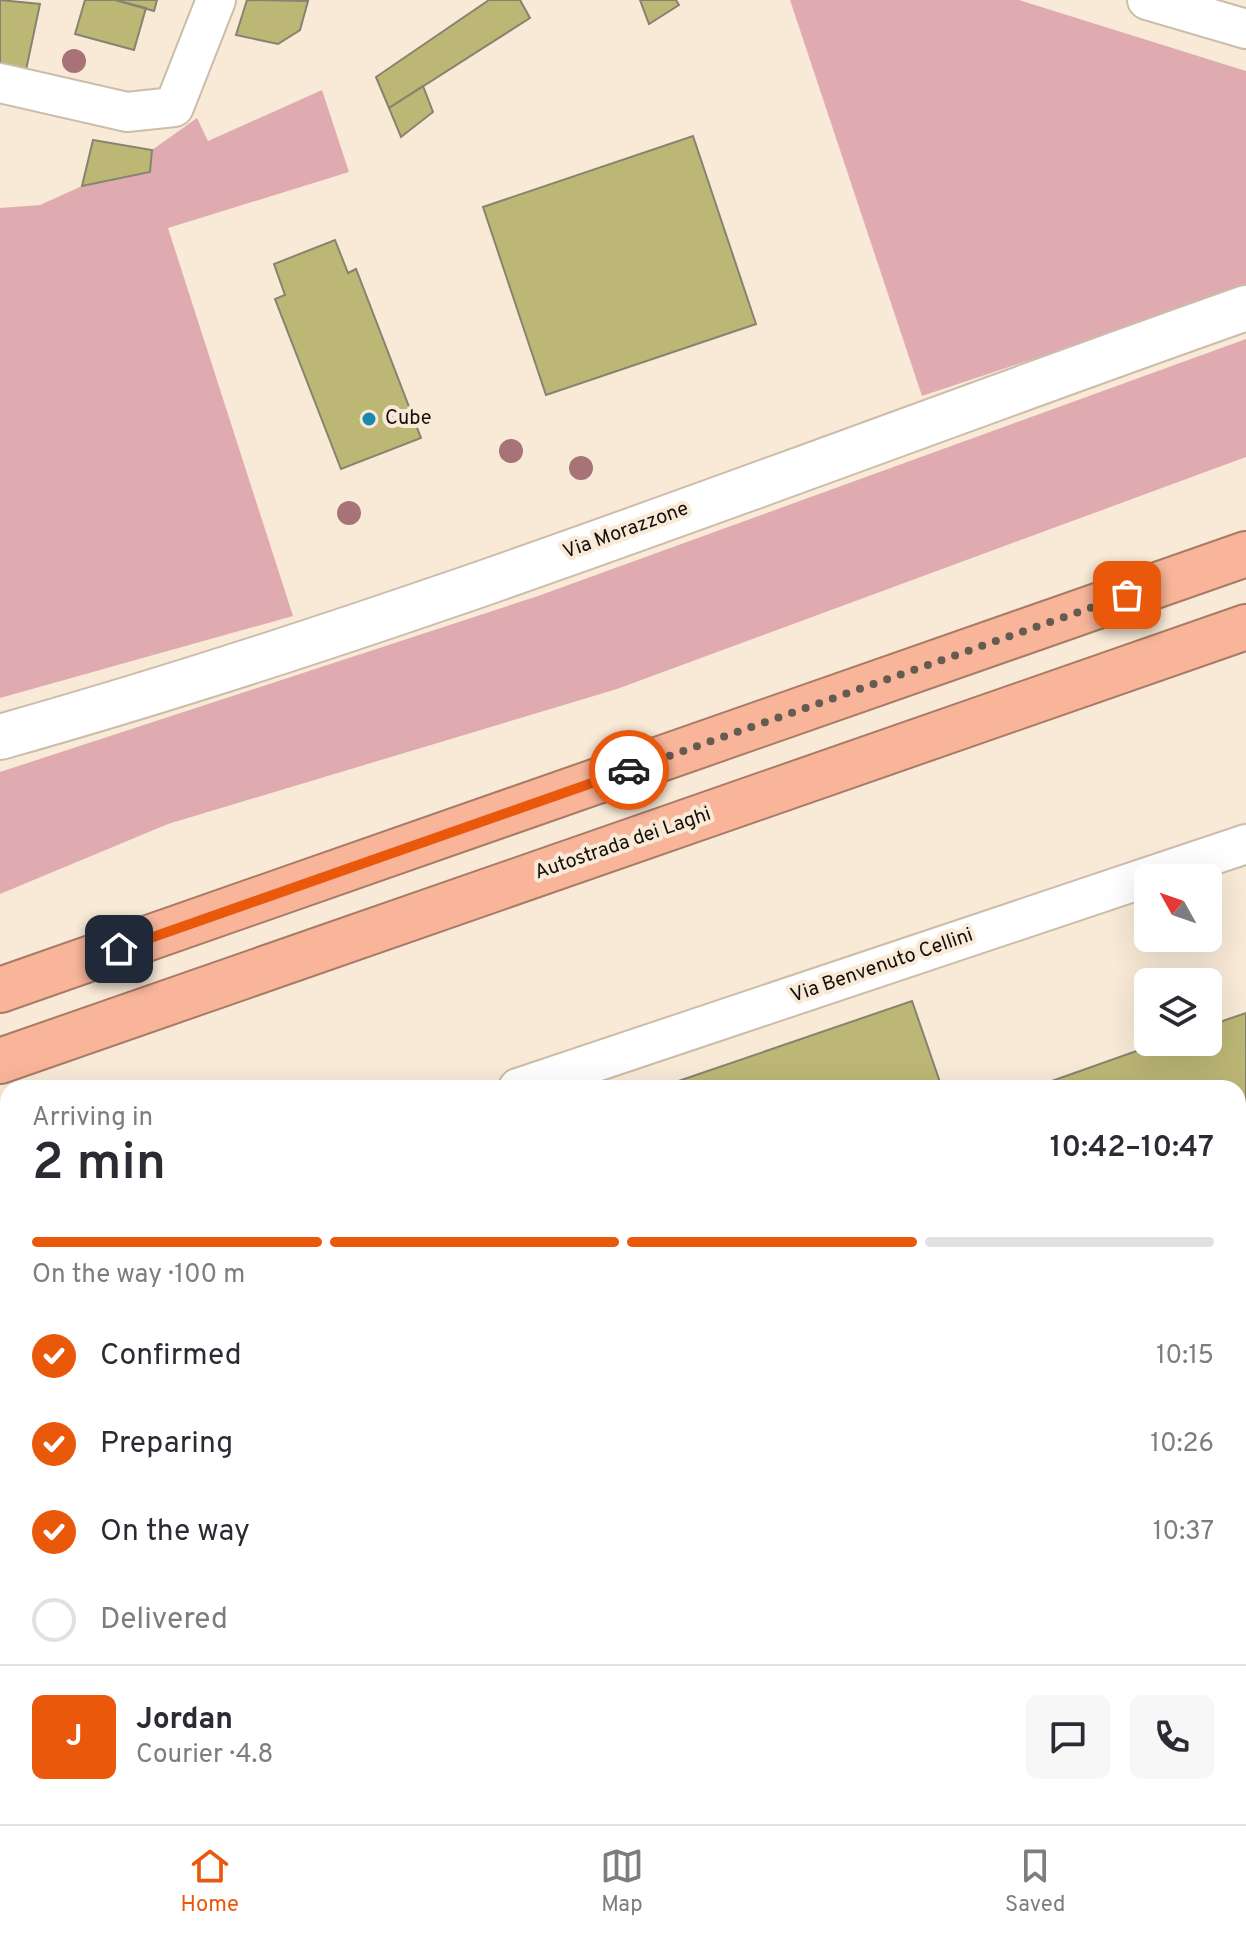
<!DOCTYPE html>
<html lang="en">
<head>
<meta charset="utf-8">
<style>
	:root { --surface:#fff; --page:#f7f7f7; --text:#2b2b33; --muted:#7c7c81; --line:#e1e1e2; --accent:#ea580c }
	body { margin:0; font-family:Overpass,sans-serif; background:var(--page); color:var(--text); height:100vh; display:flex; flex-direction:column; font-size:30px; white-space:nowrap }
	* { box-sizing:border-box; margin:0 }
	p { font-size:26px; color:var(--muted) }
	.icon { flex:none; width:44px; height:44px; fill:none; stroke:currentColor; stroke-width:2; stroke-linecap:round; stroke-linejoin:round }
	.map { position:relative; flex:1; overflow:hidden }
	.details { position:absolute; left:0px; top:1080px; width:1246px; height:744px; display:flex; flex-direction:column; background:var(--surface); border-radius:24px 24px 0 0; box-shadow:0 8px 32px #0002 }
	.details>* { flex:none }
	.needle { width:52px; rotate:310deg }
	.fabs { position:absolute; left:1134px; top:864px; display:grid; gap:16px }
	.fabs a { display:grid; place-items:center; width:88px; height:88px; border-radius:12px; background:var(--surface); box-shadow:0 8px 32px #0002; font-size:40px }
	.pin { position:absolute; display:grid; place-items:center; width:68px; height:68px; color:#fff; margin:-34px; border-radius:16px; box-shadow:0 4px 12px #0006 }
	.courier { position:absolute; display:grid; place-items:center; width:80px; height:80px; margin:-40px; border:6px solid #ea580c; border-radius:50%; background:#fff; color:#222; box-shadow:0 2px 10px #0007 }
	.headline em { font-style:normal; font-weight:600 }
	.headline div { display:flex; flex-direction:column-reverse }
	.headline { display:flex; align-items:center; justify-content:space-between; height:136px; padding:0 32px }
	h1 { font-size:52px; font-weight:600; line-height:60px }
	.bar { display:grid; grid-template-columns:repeat(4,1fr); gap:12px 8px; align-content:center; height:96px; padding:0 32px }
	.bar i { height:10px; border-radius:6px; background:var(--line) }
	.bar .selected { background:var(--accent) }
	.bar p { grid-column:span 4 }
	.line { display:flex; align-items:center; gap:20px; padding:0 32px; border-top:2px solid var(--line) }
	.line div { flex:1 }
	.round { display:grid; place-items:center; flex:none; width:84px; height:84px; border-radius:12px; background:var(--page) }
	ol { padding:0 32px; list-style:none }
	li { display:flex; align-items:center; gap:24px; height:88px }
	li p { margin-inline-start:auto }
	li .icon { padding:8px; border-radius:50%; background:var(--accent); color:#fff; stroke-width:4 }
	li:last-child { color:var(--muted) }
	li i { width:44px; height:44px; border:4px solid var(--line); border-radius:50% }
	.tab-bar { display:flex; justify-content:space-around; align-items:center; height:112px; border-top:2px solid var(--line); background:var(--surface); font-size:22px; color:var(--muted) }
	.tab-bar a { display:grid; justify-items:center; gap:4px }
	.tab-bar .selected { color:var(--accent) }
	.map>svg:first-child { display:block }
	.green { fill:#e0abb0 }
	.building { fill:#bdb776; stroke:#85846f; stroke-width:2 }
	.lines { fill:none; stroke-linecap:round; stroke-linejoin:round }
	.minor-casing { stroke:#ccbdab; stroke-width:42 }
	.tertiary-casing { stroke:#ccbdab; stroke-width:48 }
	.motorway-casing { stroke:#a87b67; stroke-width:48 }
	.minor { stroke:#fff; stroke-width:38 }
	.tertiary { stroke:#fff; stroke-width:44 }
	.motorway { stroke:#f8b59a; stroke-width:44 }
	.tree { fill:#a87376 }
	.done { stroke:#645c51; stroke-width:8; stroke-dasharray:0 14.4 }
	.route { stroke:#ea580c; stroke-width:10 }
	.poi-dot { fill:#198aaf; stroke:#f9ead7; stroke-width:3 }
	.labels { text-anchor:middle; dominant-baseline:central; stroke-width:8; stroke-linejoin:round; paint-order:stroke }
	.poi-label { font-size:20px; fill:#140f09; stroke:#f9ead7; text-anchor:start }
	.street-label { font-size:20px; fill:#140f09; stroke:#f9ead7 }
</style>
</head>
<body>
<div class="map">
<svg width="1246" height="1824" viewBox="0 0 1246 1824">
	<rect width="100%" height="100%" fill="#f9ead7"/>
	<path class="green" d="M790 0H1019L1246 71V288L922 396Z
		M322 90 349 172 168 228 293 616 0 698V208L40 205 82 186 150 172 152 150 197 118 208 141Z
		M1246 339V457L617 689 168 824 0 894V772L538 596Z
		M101 1081 176 1084V1088H72Z
		M8 1106V1198L0 1195V1108Z
		M324 1816H527L536 1824H119Z
		M944 1816H1218L1235 1824H968Z"/>
	<path class="building" d="M0 0 40 4 26 70 0 63Z
		M85 0H115L146 8 134 50 75 34Z
		M115 0H157L154 11Z
		M247 0 308 1 300 30 278 44 236 35Z
		M489 0H520L530 18 389 108 376 77Z
		M640 0H676L679 5 649 24Z
		M423 86 433 112 401 137 389 108Z
		M693 136 756 324 546 395 483 207Z
		M93 140 152 150 150 172 82 186Z
		M335 240 348 273 356 269 421 438 341 469 275 299 285 295 274 264Z
		M912 1001 942 1088H658Z
		M1246 1013V1534L1238 1537V1088H1032L1162 1042H1208V1026Z
		M8 1578V1658L0 1653V1591Z"/>
	<g class="lines">
		<g class="minor-casing">
			<path id="minor" d="M1147 0 1246 29
				M0 83 127 112 174 107 216 0
				M518 1088 1246 844
				M0 1448 8 1439
				M0 1807 8 1805
				M760 1816 788 1824
				M591 1824 592 1816"/>
		</g>
		<g class="tertiary-casing">
			<path id="tertiary" d="M0 737C423 618 832 454 1246 308"/>
		</g>
		<g class="motorway-casing">
			<path id="motorway" d="M0 990 1246 554
				M0 1061 1246 627"/>
		</g>
		<use href="#minor" class="minor"/>
		<use href="#tertiary" class="tertiary"/>
		<use href="#motorway" class="motorway"/>
	</g>
	<g class="tree">
		<circle cx="74" cy="61" r="12"/>
		<circle cx="511" cy="451" r="12"/>
		<circle cx="581" cy="468" r="12"/>
		<circle cx="349" cy="513" r="12"/>
	</g>
	<g class="lines">
		<path class="done" d="M629 770 1127 595"/>
		<path class="route" d="M119 949 629 770"/>
	</g>
	<circle class="poi-dot" cx="369" cy="419" r="8"/>
	<g class="labels">
		<g class="poi-label">
			<text x="385" y="419">Cube</text>
		</g>
		<g class="street-label">
			<text transform="translate(626 531) rotate(-20)">Via Morazzone</text>
			<text transform="translate(623 844) rotate(-19)">Autostrada dei Laghi</text>
			<text transform="translate(882 966) rotate(-19)">Via Benvenuto Cellini</text>
		</g>
	</g>
</svg>
<div class="fabs">
<a><svg class="needle" viewBox="-14 -14 28 28"><path d="M0-13l5 13h-10z" fill="#e53935"/><path d="M0 13l5-13h-10z" fill="#7c7c81"/></svg></a>
<a><svg class="icon" aria-label="layers" viewBox="0 0 24 24"><path d="M12 4l9 5-9 5-9-5zM3 14l9 5 9-5"/></svg></a>
</div>
<div class="pin" style="left:1127px;top:595px;background:#ea580c"><svg class="icon" aria-label="bag" viewBox="0 0 24 24"><path d="M5 8h14l-1 12H6zM9 8a3 3 0 0 1 6 0"/></svg></div>
<div class="pin" style="left:119px;top:949px;background:#1f2937"><svg class="icon" aria-label="home" viewBox="0 0 24 24"><path d="M3 11l9-7 9 7M6 9v11h12V9"/></svg></div>
<div class="courier" style="left:629px;top:770px"><svg class="icon" aria-label="car" viewBox="0 0 24 24"><path d="M5 17H2v-5l4-1 3-4h7l3 4 3 1v5h-3M9 17h6M6 11h13"/><circle cx="7" cy="17" r="2"/><circle cx="17" cy="17" r="2"/></svg></div>
<section class="details">
<div class="headline"><div><h1>2 min</h1><p>Arriving in</p></div><em>10:42–10:47</em></div>
<div class="bar"><i class="selected"></i><i class="selected"></i><i class="selected"></i><i></i><p>On the way · 100 m</p></div>
<ol>
<li><svg class="icon" aria-label="check" viewBox="0 0 24 24"><path d="M5 12l5 5 9-10"/></svg>Confirmed<p>10:15</p></li>
<li><svg class="icon" aria-label="check" viewBox="0 0 24 24"><path d="M5 12l5 5 9-10"/></svg>Preparing<p>10:26</p></li>
<li><svg class="icon" aria-label="check" viewBox="0 0 24 24"><path d="M5 12l5 5 9-10"/></svg>On the way<p>10:37</p></li>
<li><i></i>Delivered</li>
</ol>
<div class="line" style="height:144px"><b class="round" style="background:var(--accent);color:#fff">J</b><div><b>Jordan</b><p>Courier · 4.8</p></div><a class="round"><svg class="icon" aria-label="chat" viewBox="0 0 24 24"><path d="M4 5h16v11H9l-5 4z"/></svg></a><a class="round"><svg class="icon" aria-label="phone" viewBox="0 0 24 24"><path d="M5 4h4l2 5-3 2q2 4 5 5l2-3 5 2v4C11 20 4 13 5 4z"/></svg></a></div>
</section>
</div>
<nav class="tab-bar">
<a class="selected"><svg class="icon" aria-label="home" viewBox="0 0 24 24"><path d="M3 11l9-7 9 7M6 9v11h12V9"/></svg>Home</a>
<a><svg class="icon" aria-label="map" viewBox="0 0 24 24"><path d="M3 6l6-2 6 2 6-2v14l-6 2-6-2-6 2zM9 4v14M15 6v14"/></svg>Map</a>
<a><svg class="icon" aria-label="saved" viewBox="0 0 24 24"><path d="M7 4h10v16l-5-4-5 4z"/></svg>Saved</a>
</nav>
</body>
</html>
